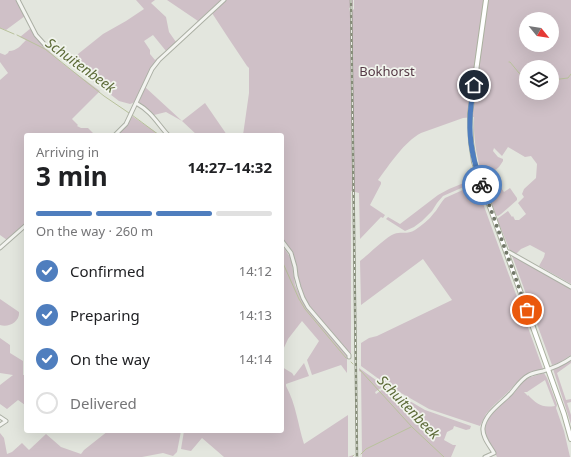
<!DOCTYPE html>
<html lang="en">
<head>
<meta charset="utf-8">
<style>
	:root { --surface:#fff; --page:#f2f2f2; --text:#202124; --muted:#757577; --line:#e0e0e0; --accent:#4f7ebe }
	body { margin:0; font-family:"Noto Sans",sans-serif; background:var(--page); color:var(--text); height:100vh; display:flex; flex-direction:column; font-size:15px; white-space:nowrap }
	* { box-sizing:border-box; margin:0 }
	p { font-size:13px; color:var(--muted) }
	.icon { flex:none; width:22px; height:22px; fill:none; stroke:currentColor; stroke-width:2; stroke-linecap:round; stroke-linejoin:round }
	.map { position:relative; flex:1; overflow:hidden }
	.side { position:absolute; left:24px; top:133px; width:260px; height:300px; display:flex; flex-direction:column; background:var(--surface); border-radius:4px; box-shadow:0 4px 16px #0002 }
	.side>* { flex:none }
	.needle { width:26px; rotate:120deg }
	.tools { position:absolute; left:519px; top:12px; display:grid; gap:8px }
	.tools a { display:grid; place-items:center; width:40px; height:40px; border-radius:50%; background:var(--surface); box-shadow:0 4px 16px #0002; font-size:20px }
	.pin { position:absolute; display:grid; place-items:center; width:34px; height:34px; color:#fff; margin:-17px; border:2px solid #fff; border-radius:50%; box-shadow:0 1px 4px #0007 }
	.courier { position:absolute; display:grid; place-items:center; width:40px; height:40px; margin:-20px; border:3px solid #4f7ebe; border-radius:50%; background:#fff; color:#222; box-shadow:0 1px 5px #0007 }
	.headline em { font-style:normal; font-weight:700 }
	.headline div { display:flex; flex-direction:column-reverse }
	.headline { display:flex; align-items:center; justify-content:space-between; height:68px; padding:0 12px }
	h1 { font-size:26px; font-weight:700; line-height:30px }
	.bar { display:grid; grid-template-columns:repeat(4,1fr); gap:6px 4px; align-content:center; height:48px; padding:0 12px }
	.bar i { height:5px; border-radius:3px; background:var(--line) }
	.bar .current { background:var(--accent) }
	.bar p { grid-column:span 4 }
	ol { padding:0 12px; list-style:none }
	li { display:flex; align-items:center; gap:12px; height:44px }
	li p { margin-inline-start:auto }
	li .icon { padding:4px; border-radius:50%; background:var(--accent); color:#fff; stroke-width:4 }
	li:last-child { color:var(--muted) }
	li i { width:22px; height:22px; border:2px solid var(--line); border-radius:50% }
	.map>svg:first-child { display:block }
	.green { fill:#cfc0c7; fill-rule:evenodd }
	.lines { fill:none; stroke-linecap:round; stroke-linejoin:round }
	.stream { stroke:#b9c29c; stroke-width:1 }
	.minor-casing { stroke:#abafa4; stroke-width:5 }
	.major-casing { stroke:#aab09e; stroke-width:6 }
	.minor { stroke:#f3f4f0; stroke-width:3 }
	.major { stroke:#fff; stroke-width:4 }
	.rail-casing { stroke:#868d79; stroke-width:2.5 }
	.rail { stroke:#f1f4ed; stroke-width:1; stroke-dasharray:3; stroke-linecap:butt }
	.done { stroke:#717768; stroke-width:4; stroke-dasharray:0 7.2 }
	.route { stroke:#4f7ebe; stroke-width:5 }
	.labels { text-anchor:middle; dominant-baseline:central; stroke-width:3.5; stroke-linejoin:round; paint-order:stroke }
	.park-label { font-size:13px; fill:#553845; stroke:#f1f4ed }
	.water-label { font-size:14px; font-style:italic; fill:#5c6a37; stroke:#f1f4ed }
</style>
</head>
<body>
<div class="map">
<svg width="571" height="457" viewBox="0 0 571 457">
	<rect width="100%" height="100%" fill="#e3e6de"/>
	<path class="green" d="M0 0H17L25 16 6 30 0 28Z
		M136 0H155L151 3 166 17 169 32 176 42 166 51 153 35 144 41 150 50V54L155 60 163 53 153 65 135 101 133 103 130 104 119 101 68 62 103 34 126 21 144 9Z
		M167 0H221L198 21Z
		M226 0H353V6L349 8 350 12 354 9V0H571V284L539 266 544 257 545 253 530 245 521 249 516 254 510 251 497 219 508 211 512 217 513 216 515 220H519L526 214 518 203 524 197 522 194 524 189 536 178 537 164 531 156 525 157 508 147 502 156 494 148 493 151 498 157 503 159V161L499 167 493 172 495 175 484 181C477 160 473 139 474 117L463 118 421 133C404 142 390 164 378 180L381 182V184L370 205 385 215 383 218 381 217 360 239 359 193 351 191V356L306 301 303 294 300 283H299L288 247 282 239V135H243L249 93V68L247 66 227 36 212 13ZM526 19H552V45H526ZM526 67H552V93H526Z
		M31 28 39 41 46 48 62 63 100 91 72 119 78 125 77 126 81 128H88L95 135H26V223L7 240 0 235V80L8 73 0 62V53L5 55 8 53 9 51C17 51 21 45 26 40L20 37Z
		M145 87 182 121 205 103 227 135H197L182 121 166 112 154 115 139 102Z
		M132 116 157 133 155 135H117L127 125Z
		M470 167 475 182 443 196 437 203 432 211 422 221 414 227 405 231 386 219 388 217 400 224 438 195 449 189 471 180Z
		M495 179 504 192 510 188 517 198V200L501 214 498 216 496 215 485 185Z
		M476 184 543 369 531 372 521 378 507 393 493 406 486 414 480 426 429 409 387 385 361 366V343L369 338 377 336 452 300 423 259 361 305 360 261C368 255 386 237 394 234 402 231 407 235 415 230 422 225 429 220 434 213 438 209 440 203 445 198Z
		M282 245 290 257 292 263 295 285 303 302 335 342 347 353V373L341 365 312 375 307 360 319 341 302 321 288 339 282 352Z
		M511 253 571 288V355C565 359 559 364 552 365Z
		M0 299 19 312C20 321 9 328 0 325Z
		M0 338 10 345V353L23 361V375H26V411L24 409 25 405 18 400 7 409 0 404V385L13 375 0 373Z
		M571 359V363L557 373 566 400 571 399V402L567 403 571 415V424L553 369Z
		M304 363 309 376 286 384V386C296 404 298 425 304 444L348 415V457L353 455V457H224L202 438 191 451 181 449 184 431H282V367L292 373 294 376Z
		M359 368 383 385 384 386 375 392 376 394 386 387 425 410 471 426 470 429 466 430 454 426 453 429 447 432 444 440 453 445H456L451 457H362L361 372 359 371Z
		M544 373 547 378 557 405 556 408 564 431 570 457H497C494 450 484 437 485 429 486 415 505 403 514 393 518 388 521 382 526 379 532 376 538 375 544 373ZM545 380 555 406C541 408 537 404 528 395V396L524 392H527Z
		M108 431H181L177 452 173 456 163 453 142 457H0V433L4 438 7 454 12 452 22 443 29 450 46 434 61 447 81 454 84 450Z"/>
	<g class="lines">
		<path class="stream" d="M0 28 14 34
			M17 35 45 49 104 96 129 113
			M509 62H510L519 73 526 76
			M552 80 568 78 571 74
			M132 115 159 135
			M282 261 299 299 305 309 346 358
			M351 362 353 364
			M360 370 412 427 444 457
			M361 454 366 449 411 427
			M353 456 354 455"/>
		<g class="minor-casing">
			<path id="minor" d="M18 0 36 35 45 45
				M136 103C152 112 157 123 168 135
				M115 135 126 124 152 69 159 60 224 0
				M282 241 291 253 295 267 296 276 299 287 303 298 308 307 349 355V357
				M0 248 26 225
				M506 252H509L571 287
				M0 417 6 421 0 425
				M485 457 494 453C490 446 482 437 483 428 485 413 502 403 511 393 517 386 521 379 529 375 533 373 538 372 543 371 553 368 563 364 571 358"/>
		</g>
		<g class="major-casing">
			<path id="major" d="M486 0 470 114 471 142 474 162 564 414 571 439"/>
		</g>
		<use href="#minor" class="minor"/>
		<use href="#major" class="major"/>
		<g class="rail-casing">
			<path id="rail" d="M351 0 357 457"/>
		</g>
		<use href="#rail" class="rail"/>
	</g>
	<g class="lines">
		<path class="done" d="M482 185 527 310"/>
		<path class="route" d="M474 85C472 97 470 109 470 120 469 143 474 164 482 185"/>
	</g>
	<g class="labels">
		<g class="park-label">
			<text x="387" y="71">Bokhorst</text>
		</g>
		<g class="water-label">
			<text transform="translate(81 65) rotate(36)">Schuitenbeek</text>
			<text transform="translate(409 407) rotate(46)">Schuitenbeek</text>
		</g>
	</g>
</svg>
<div class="tools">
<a><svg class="needle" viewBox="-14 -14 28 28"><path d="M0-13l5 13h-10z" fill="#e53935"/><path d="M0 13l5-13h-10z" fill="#757577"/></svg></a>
<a><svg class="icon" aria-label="layers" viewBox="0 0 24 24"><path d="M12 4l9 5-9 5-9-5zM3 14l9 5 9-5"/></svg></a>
</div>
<div class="pin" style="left:527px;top:310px;background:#ea580c"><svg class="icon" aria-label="bag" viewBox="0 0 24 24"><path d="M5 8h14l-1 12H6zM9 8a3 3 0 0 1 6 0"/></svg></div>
<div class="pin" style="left:474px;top:85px;background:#1f2937"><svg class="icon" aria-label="home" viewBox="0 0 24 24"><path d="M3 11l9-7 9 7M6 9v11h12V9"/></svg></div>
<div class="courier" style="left:482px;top:185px"><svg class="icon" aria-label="bike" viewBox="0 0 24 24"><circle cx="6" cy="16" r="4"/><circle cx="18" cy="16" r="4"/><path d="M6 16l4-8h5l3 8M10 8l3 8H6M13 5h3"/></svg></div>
<section class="side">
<div class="headline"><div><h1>3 min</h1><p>Arriving in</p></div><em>14:27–14:32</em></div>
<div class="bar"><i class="current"></i><i class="current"></i><i class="current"></i><i></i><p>On the way · 260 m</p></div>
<ol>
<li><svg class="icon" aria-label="check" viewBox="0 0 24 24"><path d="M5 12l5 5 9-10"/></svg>Confirmed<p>14:12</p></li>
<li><svg class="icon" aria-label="check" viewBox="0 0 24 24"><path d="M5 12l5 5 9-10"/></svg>Preparing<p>14:13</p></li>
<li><svg class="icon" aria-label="check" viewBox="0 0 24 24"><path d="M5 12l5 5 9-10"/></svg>On the way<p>14:14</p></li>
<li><i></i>Delivered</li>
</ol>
</section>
</div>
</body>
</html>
